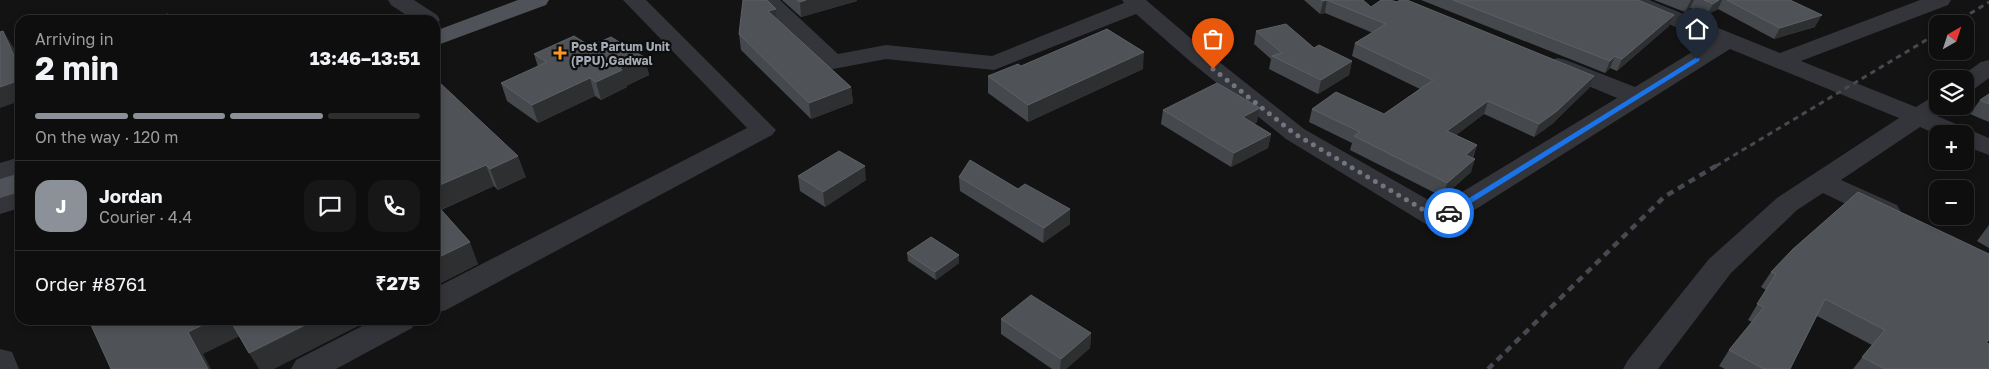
<!DOCTYPE html>
<html lang="en">
<head>
<meta charset="utf-8">
<style>
	:root { --surface:#0e0e0f; --page:#171718; --text:#f1f3f6; --muted:#9b9c9e; --line:#2e2e2f; --accent:#8c9099 }
	body { margin:0; font-family:"Golos Text",sans-serif; background:var(--page); color:var(--text); height:100vh; display:flex; flex-direction:column; font-size:19px; white-space:nowrap }
	* { box-sizing:border-box; margin:0 }
	p { font-size:16px; color:var(--muted) }
	.icon { flex:none; width:28px; height:28px; fill:none; stroke:currentColor; stroke-width:2; stroke-linecap:round; stroke-linejoin:round }
	.map { position:relative; flex:1; overflow:hidden }
	.details { position:absolute; left:15px; top:15px; width:425px; height:310px; display:flex; flex-direction:column; background:var(--surface); border-radius:15px; box-shadow:0 2px 8px #0003,0 0 0 1px var(--line) }
	.details>* { flex:none }
	.needle { width:32px; rotate:39deg }
	.buttons { position:absolute; left:1929px; top:15px; display:grid; gap:10px }
	.buttons a { display:grid; place-items:center; width:45px; height:45px; border-radius:10px; background:var(--surface); box-shadow:0 2px 8px #0003,0 0 0 1px var(--line); font-size:25px }
	.pin { position:absolute; display:grid; place-items:center; width:42px; height:42px; color:#fff; margin:-51px -21px; border-radius:50% 50% 50% 0; rotate:-45deg; box-shadow:0 0 5px #0007 }
	.pin .icon { rotate:45deg }
	.courier { position:absolute; display:grid; place-items:center; width:50px; height:50px; margin:-25px; border:4px solid #1a73e8; border-radius:50%; background:#fff; color:#222; box-shadow:0 1px 6px #0007 }
	.overview em { font-style:normal; font-weight:700 }
	.overview div { display:flex; flex-direction:column-reverse }
	.overview { display:flex; align-items:center; justify-content:space-between; height:85px; padding:0 20px }
	h1 { font-size:32px; font-weight:700; line-height:38px }
	.bar { display:grid; grid-template-columns:repeat(4,1fr); gap:8px 5px; align-content:center; height:60px; padding:0 20px }
	.bar i { height:6px; border-radius:4px; background:var(--line) }
	.bar .selected { background:var(--accent) }
	.bar p { grid-column:span 4 }
	.line { display:flex; align-items:center; gap:12px; padding:0 20px; border-top:1px solid var(--line) }
	.line div { flex:1 }
	.round { display:grid; place-items:center; flex:none; width:52px; height:52px; border-radius:15px; background:var(--page) }
	.map>svg:first-child { display:block }
	.lines { fill:none; stroke-linecap:round; stroke-linejoin:round }
	.minor { fill:#33353a; fill-rule:evenodd }
	.major { fill:#4f5259; fill-rule:evenodd }
	.rail-far1 { stroke:#46494f; stroke-width:3; stroke-dasharray:5.5 4.5; stroke-linecap:butt }
	.rail { stroke:#46494f; stroke-width:4.5; stroke-dasharray:7 5.5; stroke-linecap:butt }
	.wall { fill:#45484c }
	.shaded-wall { fill:#2d2f31 }
	.building { fill:#4f5357; stroke:#5c6166 }
	.route { fill:#1a73e8 }
	.done { stroke:#71767d; stroke-width:5; stroke-dasharray:0 9 }
	.poi-dot { fill:#fc9923; stroke:#0e0e0f; stroke-width:2 }
	.labels { text-anchor:middle; dominant-baseline:central; stroke-width:4.5; stroke-linejoin:round; paint-order:stroke }
	.poi-label { font-size:12px; font-weight:bold; fill:#a3abb6; stroke:#0e0e0f; text-anchor:start }
</style>
</head>
<body>
<div class="map">
<svg width="1989" height="369" viewBox="0 0 1989 369">
	<rect width="100%" height="100%" fill="#131314"/>
	<g class="lines">
		<path class="minor" d="M388 0H414L437 15 440 20 435 25V20H414L391 5Z
			M623 0H646L776 130 772 135 446 310 435 313V288L747 128Z
			M756 0H780L838 54 886 45 992 56 1124 3 1122 0H1146L1208 53 1304 129 1439 206 1617 98 1550 70 1546 65 1550 60 1558 58 1566 60 1635 87 1710 41 1622 5 1619 0H1649L1780 53 1920 0H1951L1948 5 1801 61 1916 107 1929 99 1938 97V106H1949L1937 116 1989 138V155L1965 146V134L1938 135 1920 127 1841 180 1897 205 1901 212 1897 219 1887 221 1877 219 1823 193 1797 210 1731 273 1658 369H1623L1628 360 1709 259 1777 198 1899 118 1730 49 1449 226 1439 228 1429 226 1286 139 1192 63 1136 14 994 70 886 59 833 69 825 67Z
			M1989 60V78L1974 89 1965 91V79H1957L1981 62Z
			M20 157V175L0 181V163Z
			M20 189V208L0 214V195Z
			M374 320H417L412 328 336 369H291L296 360Z
			M0 349 12 352 19 369H0Z"/>
		<path class="major" d="M518 0H549L546 5 435 46V31Z
			M20 173V192L0 198V179Z"/>
		<path class="rail-far1" d="M1953 24 1989 2
			M1716 166 1938 33"/>
		<path class="rail" d="M1488 369 1664 197 1719 164"/>
	</g>
	<path class="wall" d="M782 0H856L857 1 801 17Z
		M1304 0H1363L1371 7 1594 76 1589 88 1552 124 1534 137 1484 114 1456 135 1477 145 1473 158 1471 172 1443 197 1350 150 1352 143 1309 122 1312 109 1384 114 1420 89 1352 56 1355 43 1373 33 1325 13 1320 14Z
		M1421 0H1638L1669 26 1617 71 1610 68 1605 73Z
		M1654 0H1790L1815 27 1774 39 1718 9 1707 15 1690 8 1685 12Z
		M776 9 778 20 851 87 853 103 811 119 741 50 739 34Z
		M1256 31 1314 48 1352 61 1349 75 1318 94 1269 69 1271 59 1254 44Z
		M590 46 644 57 649 75 626 86 627 87 601 100 595 96 538 123 507 101 501 83 538 67 534 54Z
		M1021 66 1143 69 1028 122 988 93V76Z
		M435 85 526 177 498 190 494 186 441 210 478 264 435 286Z
		M1989 94V122L1970 114 1980 100Z
		M1163 110 1257 122 1254 124 1271 134 1268 148 1231 167 1161 124Z
		M798 176 866 180 825 207 800 191Z
		M959 177 1018 189 1070 209V224L1043 243 960 191Z
		M1989 225V248L1977 241Z
		M907 253 959 263 936 280 908 261Z
		M1989 254V340L1987 343 1989 369H1853L1872 345 1817 316 1790 369H1725L1719 366 1729 350 1752 322 1748 320 1766 290 1761 287 1771 272Z
		M1001 319 1091 333 1090 348 1066 369H1052L1001 334Z"/>
	<path class="shaded-wall" d="M806 0H856L857 1 801 17 800 2Z
		M1327 0 1325 13 1320 14 1323 1Z
		M1691 0H1694L1690 8 1685 12Z
		M1719 0H1722L1718 9 1707 15 1713 4Z
		M776 9 778 24 768 11Z
		M1674 15 1669 26 1617 71 1622 59Z
		M1822 15 1815 27 1774 39 1780 28Z
		M3 31 14 48 20 61V69Z
		M1144 52 1143 69 1028 122V105Z
		M1615 56 1610 68 1605 73 1610 61Z
		M644 57 649 75 626 86 627 87 601 100 596 82 620 68Z
		M1352 61 1349 75 1318 94 1321 80Z
		M1594 76 1589 88 1552 124 1534 137 1539 124Z
		M590 78 595 96 538 123 532 105Z
		M20 80V101L0 108V87Z
		M851 87 853 103 811 119 809 103Z
		M1488 101 1484 114 1443 145 1447 131Z
		M1260 108 1257 122 1240 131 1243 117Z
		M1271 134 1268 148 1231 167 1234 153Z
		M1477 145 1472 158 1466 155Z
		M518 156 526 177 498 190 490 169Z
		M1475 159 1471 172 1443 197 1447 183Z
		M486 165 494 186 435 212V187Z
		M865 166 866 180 825 207 823 192Z
		M1070 209V224L1043 243 1044 228Z
		M470 242 478 264 435 286V259Z
		M959 255V263L936 280 935 272Z
		M213 320H230L240 336 203 354 211 369H208L188 332Z
		M315 320H370L274 369H259L249 353Z
		M1091 333 1090 348 1066 369H1060L1061 359Z"/>
	<path class="building" d="M743 0H767L776 9 768 11 851 87 809 103 739 34Z
		M797 0H806L800 2Z
		M1321 0H1363L1371 7 1381 0H1390L1397 2 1400 0H1407L1594 76 1557 111 1539 124 1488 101 1447 131 1477 145 1466 155 1475 159 1447 183 1354 136 1360 132 1312 109 1336 92 1384 114 1433 80 1355 43 1386 24 1327 0 1323 1Z
		M1453 0H1638L1674 15 1622 59 1615 56 1610 61Z
		M1704 0H1719L1713 4Z
		M1727 0H1790L1822 15 1780 28Z
		M168 14 172 20H148Z
		M1286 24 1314 48 1319 45 1352 61 1321 80 1272 56 1282 53 1256 31Z
		M1107 29 1144 52 1028 105 988 76 1018 64 1021 66Z
		M3 31 20 69V80L0 87V32Z
		M574 36 590 46 611 37 644 57 620 68 622 70 596 82 590 78 532 105 501 83 547 62 534 54Z
		M440 83 518 156 490 169 486 165 435 187V85Z
		M1217 83 1260 108 1243 117 1271 134 1234 153 1163 110Z
		M1989 94V104L1980 100Z
		M839 151 865 166 823 192 798 176Z
		M970 160 1018 189 1025 184 1070 209 1044 228 959 177Z
		M1858 192 1989 254V340L1986 343 1989 344V369H1885L1862 357 1885 330 1825 299 1790 369H1764L1729 350 1764 307 1757 304 1776 274 1771 272 1793 249Z
		M435 203 470 242 435 259Z
		M931 237 959 255 935 272 907 253Z
		M1031 295 1091 333 1061 359 1001 319Z
		M101 320H213L188 332 208 369H111L91 325 102 321Z
		M230 320H315L249 353Z"/>
	<path class="route" d="M1697 57 1700 59 1699 61 1452 215 1449 216 1445 213Z"/>
	<g class="lines">
		<path class="done" d="M1213 69 1295 134 1439 219 1449 213"/>
	</g>
	<path class="poi-dot" d="M557.5 45.5h5v5h5v5h-5v5h-5v-5h-5v-5h5z"/>
	<g class="labels">
		<g class="poi-label">
			<text x="571" y="46">Post Partum Unit<tspan x="571" dy="14">(PPU),Gadwal</tspan></text>
		</g>
	</g>
</svg>
<div class="buttons">
<a><svg class="needle" viewBox="-14 -14 28 28"><path d="M0-13l5 13h-10z" fill="#e53935"/><path d="M0 13l5-13h-10z" fill="#9b9c9e"/></svg></a>
<a><svg class="icon" aria-label="layers" viewBox="0 0 24 24"><path d="M12 4l9 5-9 5-9-5zM3 14l9 5 9-5"/></svg></a>
<a>+</a>
<a>−</a>
</div>
<div class="pin" style="left:1213px;top:69px;background:#ea580c"><svg class="icon" aria-label="bag" viewBox="0 0 24 24"><path d="M5 8h14l-1 12H6zM9 8a3 3 0 0 1 6 0"/></svg></div>
<div class="pin" style="left:1697px;top:59px;background:#1f2937"><svg class="icon" aria-label="home" viewBox="0 0 24 24"><path d="M3 11l9-7 9 7M6 9v11h12V9"/></svg></div>
<div class="courier" style="left:1449px;top:213px"><svg class="icon" aria-label="car" viewBox="0 0 24 24"><path d="M5 17H2v-5l4-1 3-4h7l3 4 3 1v5h-3M9 17h6M6 11h13"/><circle cx="7" cy="17" r="2"/><circle cx="17" cy="17" r="2"/></svg></div>
<section class="details">
<div class="overview"><div><h1>2 min</h1><p>Arriving in</p></div><em>13:46–13:51</em></div>
<div class="bar"><i class="selected"></i><i class="selected"></i><i class="selected"></i><i></i><p>On the way · 120 m</p></div>
<div class="line" style="height:90px"><b class="round" style="background:var(--accent);color:#fff">J</b><div><b>Jordan</b><p>Courier · 4.4</p></div><a class="round"><svg class="icon" aria-label="chat" viewBox="0 0 24 24"><path d="M4 5h16v11H9l-5 4z"/></svg></a><a class="round"><svg class="icon" aria-label="phone" viewBox="0 0 24 24"><path d="M5 4h4l2 5-3 2q2 4 5 5l2-3 5 2v4C11 20 4 13 5 4z"/></svg></a></div>
<div class="line" style="height:65px"><div>Order #8761</div><b>₹275</b></div>
</section>
</div>
</body>
</html>
